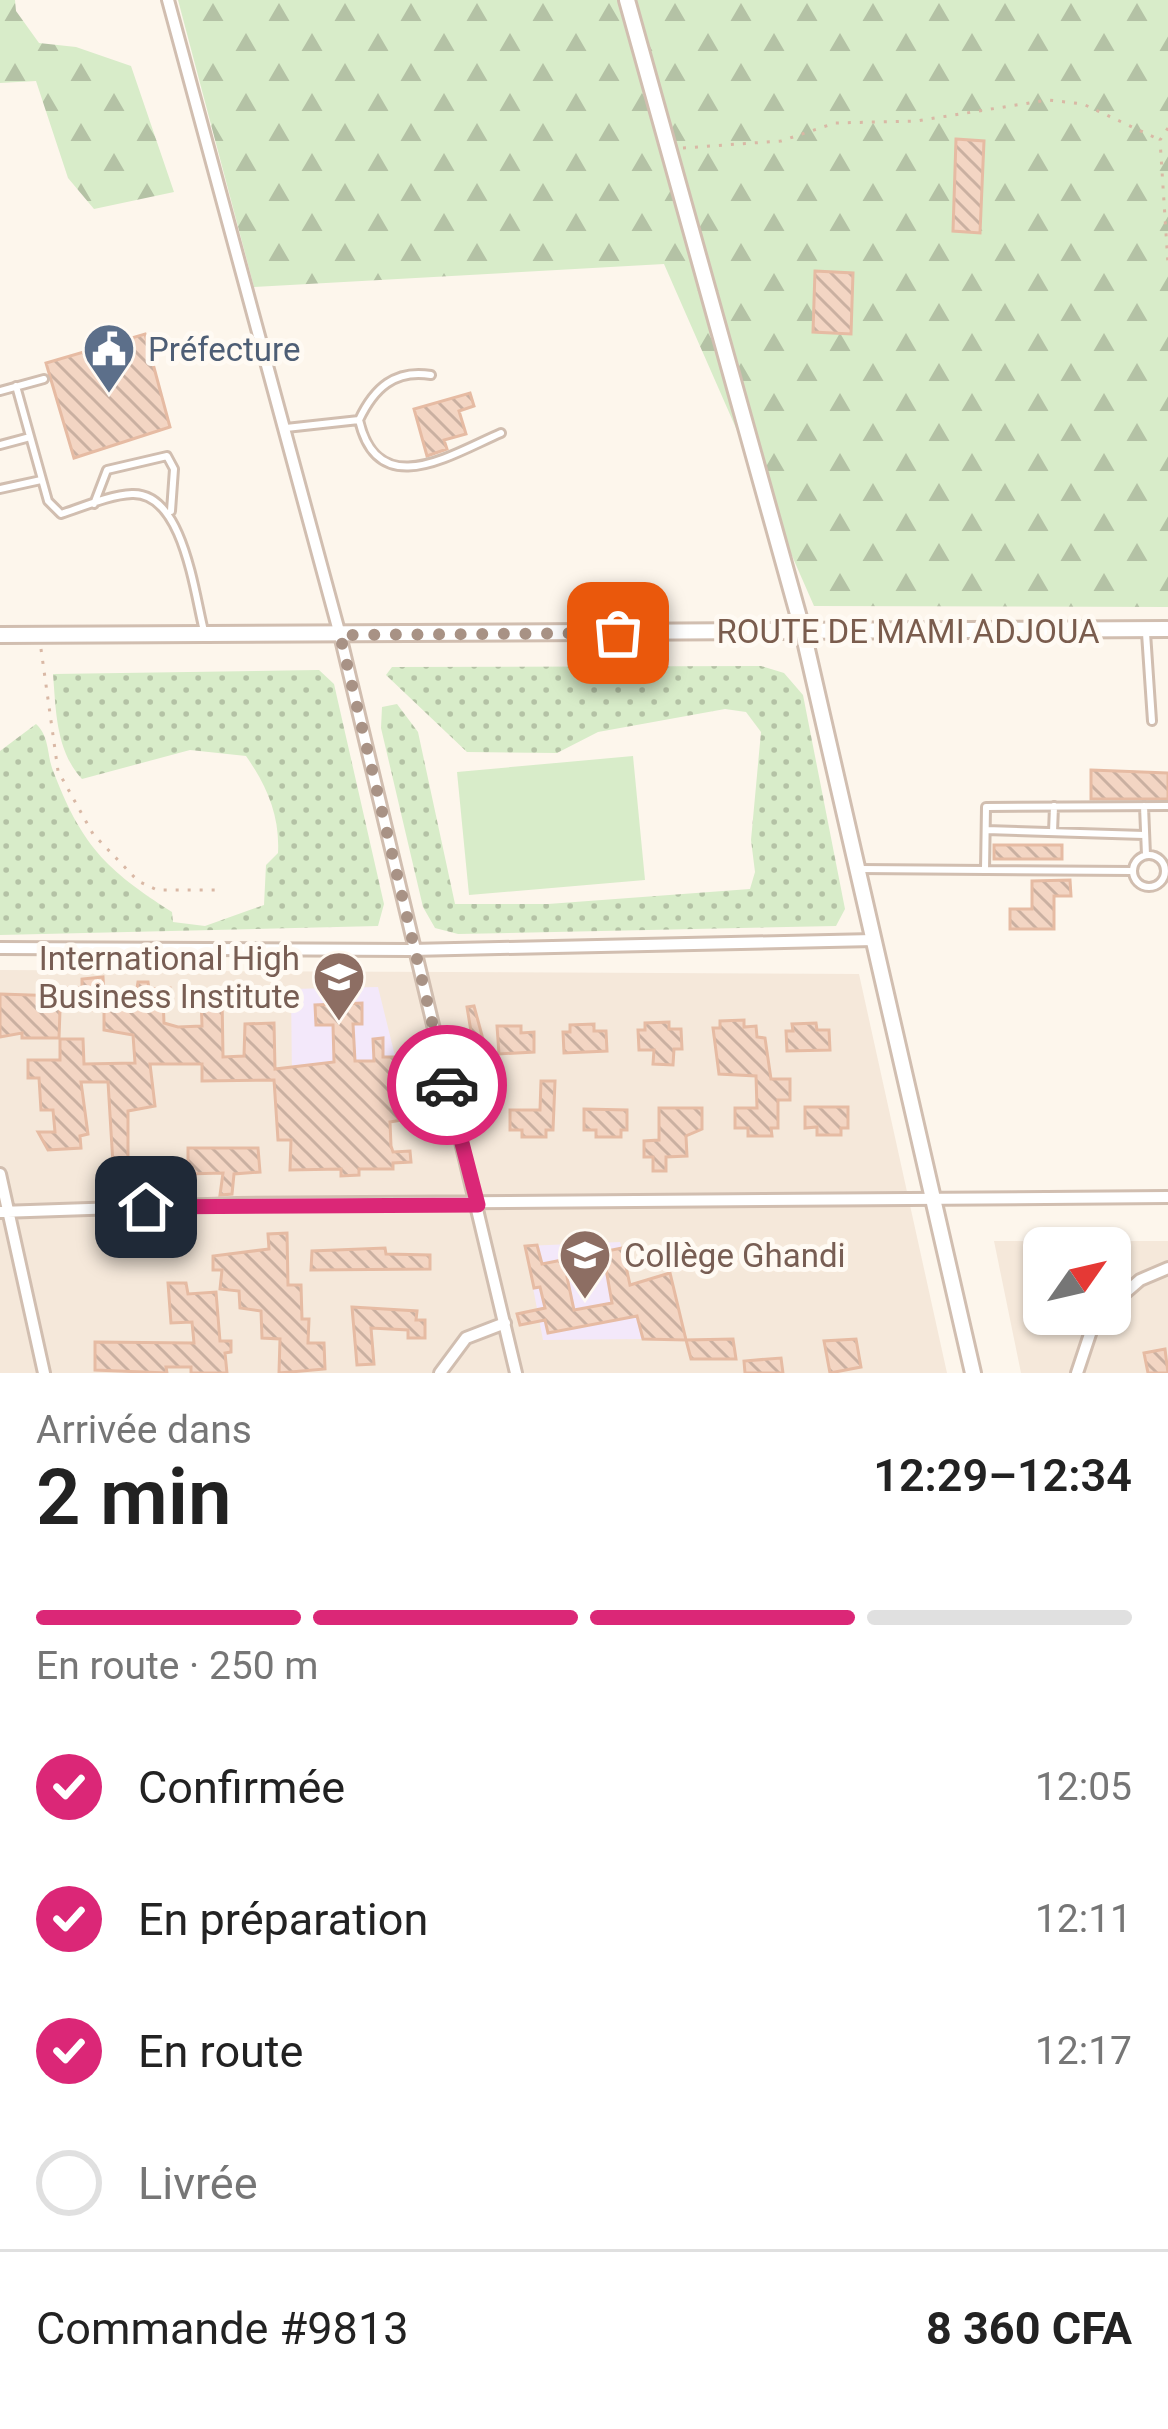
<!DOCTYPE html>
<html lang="fr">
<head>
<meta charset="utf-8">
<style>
	:root { --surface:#fff; --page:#f2f2f2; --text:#222; --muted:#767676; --line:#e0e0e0; --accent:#db2777 }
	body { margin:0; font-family:Roboto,sans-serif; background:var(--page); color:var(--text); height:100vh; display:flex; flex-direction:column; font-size:45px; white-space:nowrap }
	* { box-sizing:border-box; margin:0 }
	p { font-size:39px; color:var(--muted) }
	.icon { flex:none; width:66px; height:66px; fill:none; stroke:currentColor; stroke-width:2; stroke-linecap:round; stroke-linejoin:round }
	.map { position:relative; height:1373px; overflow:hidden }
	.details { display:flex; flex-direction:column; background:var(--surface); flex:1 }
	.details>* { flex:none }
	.needle { width:78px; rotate:56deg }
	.tools { position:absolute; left:1023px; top:1227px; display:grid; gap:24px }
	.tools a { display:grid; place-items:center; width:108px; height:108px; border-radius:18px; background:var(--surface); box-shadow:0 3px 9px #0004; font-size:60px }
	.pin { position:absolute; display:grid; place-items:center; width:102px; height:102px; color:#fff; margin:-51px; border-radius:24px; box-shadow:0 6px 18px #0006 }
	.courier { position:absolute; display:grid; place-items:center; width:120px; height:120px; margin:-60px; border:9px solid #db2777; border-radius:50%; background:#fff; color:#222; box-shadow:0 3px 15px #0007 }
	.overview em { font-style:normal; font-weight:600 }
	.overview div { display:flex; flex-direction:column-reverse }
	.overview { display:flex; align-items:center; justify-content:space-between; height:204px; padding:0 36px }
	h1 { font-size:78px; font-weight:600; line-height:90px }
	.bar { display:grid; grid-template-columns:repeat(4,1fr); gap:18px 12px; align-content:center; height:144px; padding:0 36px }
	.bar i { height:15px; border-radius:9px; background:var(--line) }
	.bar .on { background:var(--accent) }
	.bar p { grid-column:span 4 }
	.line { display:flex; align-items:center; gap:30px; padding:0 36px; border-top:3px solid var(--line) }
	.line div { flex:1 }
	ol { padding:0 36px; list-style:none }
	li { display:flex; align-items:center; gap:36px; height:132px }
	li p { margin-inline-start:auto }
	li .icon { padding:12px; border-radius:50%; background:var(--accent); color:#fff; stroke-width:4 }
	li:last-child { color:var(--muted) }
	li i { width:66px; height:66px; border:6px solid var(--line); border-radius:50% }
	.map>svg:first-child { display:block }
	.residential { fill:#f5e8da; fill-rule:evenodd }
	.education { fill:#f3e8fa }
	.grass { fill:url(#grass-dots) }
	.forest { fill:url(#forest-firs) }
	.pitch { fill:#d8ecc9 }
	.building { fill:url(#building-back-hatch); stroke:#e6bba3; stroke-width:3; fill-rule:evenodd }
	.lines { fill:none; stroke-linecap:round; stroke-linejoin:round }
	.service-casing { stroke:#d1beb0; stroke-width:12 }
	.minor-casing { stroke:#d1beb0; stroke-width:16 }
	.tertiary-casing { stroke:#d1beb0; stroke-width:20 }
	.path { stroke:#d9b8a5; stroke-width:3; stroke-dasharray:3 9; stroke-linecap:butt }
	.service { stroke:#fff; stroke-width:6 }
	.minor { stroke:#fff; stroke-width:10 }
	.tertiary { stroke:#fff; stroke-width:14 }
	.done { stroke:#a89285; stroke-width:12; stroke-dasharray:0 21.6 }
	.route { stroke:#db2777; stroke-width:15 }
	.labels { text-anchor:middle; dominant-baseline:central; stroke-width:10; stroke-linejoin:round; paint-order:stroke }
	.service-label { font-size:33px; fill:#4e5e75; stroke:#fffaf3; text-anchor:start }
	.street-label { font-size:33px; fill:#7a5c4d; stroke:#fffaf3 }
	.education-label { font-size:33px; fill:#785e54; stroke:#fffaf3; text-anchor:end }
</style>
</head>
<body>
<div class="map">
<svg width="1168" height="1373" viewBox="0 0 1168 1373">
	<defs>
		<pattern id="grass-dots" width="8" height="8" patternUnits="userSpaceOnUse" patternTransform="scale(3)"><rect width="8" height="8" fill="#d8ecc9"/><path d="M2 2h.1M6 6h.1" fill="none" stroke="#b4c2a5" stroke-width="1.8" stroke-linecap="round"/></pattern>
		<pattern id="forest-firs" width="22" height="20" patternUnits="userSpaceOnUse" patternTransform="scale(3)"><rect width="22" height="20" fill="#d8ecc9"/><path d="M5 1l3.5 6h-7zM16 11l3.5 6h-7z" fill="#b4c2a5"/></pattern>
		<pattern id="building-back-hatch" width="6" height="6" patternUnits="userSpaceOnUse" patternTransform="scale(3)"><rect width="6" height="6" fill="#f3d5c3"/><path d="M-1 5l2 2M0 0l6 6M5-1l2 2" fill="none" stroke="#cab0a1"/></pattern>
	</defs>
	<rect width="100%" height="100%" fill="#fdf6ec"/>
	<path class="residential" d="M0 970 859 974 947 1373H0Z
		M994 1241H1168V1373H1021ZM1044 1248H1110V1314H1044Z"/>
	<path class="education" d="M378 987 395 1056 400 1057 401 1077 292 1081 291 989Z
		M620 1242 643 1339 543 1340 525 1246Z"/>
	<path class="grass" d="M761 666 784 673 803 695 845 909 836 926 458 934 435 928 423 907 381 728 382 707 397 704 418 732 455 904H548L750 889 755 872 751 840 761 732 746 712 725 709 598 732 557 753 467 752 386 675 392 667Z
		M319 670 334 684 384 904 378 926 0 935V751L36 724C49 736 47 752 52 768 81 845 105 869 172 912L173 922 205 926 264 905 266 865 278 853C280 816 267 786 246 756L190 750 82 779C56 751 56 711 53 674Z"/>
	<path class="forest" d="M0 0H15L16 11 39 43 76 47 131 66 174 192 94 209 68 178 36 81 0 83Z
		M178 0H1168V607L814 606 664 264 254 287Z"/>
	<path class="pitch" d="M633 756 645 880 469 895 457 772Z"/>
	<path class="building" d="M956 139 984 141 980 233 953 231Z
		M815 271 853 273 851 334 813 332Z
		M145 334 170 427 74 458 46 363Z
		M470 393 474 406 459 411 466 434 444 440 447 449 427 456 414 409Z
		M1091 770 1168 773V799H1091Z
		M994 845H1062V859H994Z
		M1070 880 1071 896H1054V929H1010V909H1032V881Z
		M103 977 104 995 136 994 138 982H148L149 989 170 988V997L163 998 164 1023 178 1027 202 1026 201 995H222L223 1057 244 1056 245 1024 274 1023 275 1069 334 1062 333 1025H316L315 1005 362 1003V1024H353L355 1061H374L373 1039 383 1038V1057H400L401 1077H392L395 1109 405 1108 407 1119 390 1122 391 1146 393 1152 410 1151 411 1162 393 1163V1169H359V1175L341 1176V1169L290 1170 291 1140H278L274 1080 202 1081V1064H150L155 1106 128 1111V1164H113L108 1082H81L88 1134 80 1136 81 1148 48 1150 38 1132H55L53 1110H41L39 1078H28V1060H60V1039H83L84 1064 135 1063 133 1035 104 1030V1011L84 1009 60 1010 59 1038H22V1033L0 1037V994L60 996V988H82V979Z
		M474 1006 487 1054 475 1056 467 1007Z
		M744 1020V1027L756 1026 757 1037 765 1038 771 1079H790V1100H778V1128H771L772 1136H748V1128H735V1108H757L756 1076 719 1074 713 1028H720V1021Z
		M669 1022V1029H681L682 1049H674L673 1065 653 1064 654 1050H639L638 1030H645V1023Z
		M816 1023 817 1030H829L830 1050 787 1051 786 1031H793L792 1024Z
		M594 1024V1031H606L607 1051 564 1053 563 1032H570V1025Z
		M497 1026H521V1033L534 1032V1052L499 1054Z
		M541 1081H555L553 1130H546V1137H522V1130H510V1110H540Z
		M805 1107H848V1128H841V1135H817V1127L805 1128Z
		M659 1108H702V1129L686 1136 687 1156 666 1157V1171H653V1157H644V1141L659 1140Z
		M584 1109 627 1110V1130H621V1137H596V1130H584Z
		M188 1148H258L260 1172 234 1174 232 1194 220 1195 223 1173 188 1174Z
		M287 1233 288 1285H301L302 1319H309L308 1343H324L325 1369 279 1373 280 1339 262 1338 261 1311 240 1308 239 1291 220 1289 222 1270H213V1256L269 1249 268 1234Z
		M537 1245 542 1264 622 1248 630 1285 670 1273 686 1340 643 1339 637 1316 548 1333 545 1320 520 1325 517 1314 545 1308 540 1287 534 1288 525 1246ZM606 1269 612 1303 574 1310 567 1277Z
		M385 1248 386 1254 430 1255V1269L311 1270 312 1251Z
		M168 1283H186L188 1294 216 1292 220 1341H231V1352L225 1353 227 1373H191V1367H166L167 1373 95 1370V1342L194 1343 192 1322 171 1323Z
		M352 1307 417 1311 416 1320H425V1338H408V1330L371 1328 374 1364 357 1365Z
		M733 1339 736 1359H691L686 1340Z
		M856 1339 861 1367 830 1373 824 1341Z
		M1165 1349 1168 1373H1148L1144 1353Z
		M781 1358 783 1373H745L744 1361Z"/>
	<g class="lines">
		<g class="service-casing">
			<path id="service" d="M16 386 48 501 61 514C83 507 109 495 132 494 183 492 194 592 204 631
				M0 391 44 379
				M359 420C374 388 395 369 431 375
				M286 428 359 420C378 503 452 454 501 433
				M0 445 30 437
				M0 489 41 480
				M94 504 107 470 167 456 174 469 171 511
				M1146 633 1152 721
				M1144 806 1146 855
				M986 830 1144 835
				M1053 832 1054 806
				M1133 871a16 16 0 1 1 32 0a16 16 0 1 1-32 0Z
				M860 869 1133 871
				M985 870 986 807 1168 806"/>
		</g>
		<g class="minor-casing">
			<path id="minor" d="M168 0 340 635 516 1373
				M0 948 411 950 874 940
				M0 1174 44 1373
				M0 1212 237 1204 1168 1197
				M1110 1306 1140 1280 1168 1268
				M440 1373 466 1338 505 1323
				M1077 1373 1093 1325 1103 1314"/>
		</g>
		<g class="tertiary-casing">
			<path id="tertiary" d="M627 0 803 632 973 1373
				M0 635 1168 629"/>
		</g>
		<path class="path" d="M1168 128 1160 140 1168 264
			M683 148 781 141 835 123 916 121 1048 100 1083 104 1160 140
			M41 649 58 771 93 834 138 881 157 890H215
			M1159 884 1168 891"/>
		<use href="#service" class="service"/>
		<use href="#minor" class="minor"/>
		<use href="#tertiary" class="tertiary"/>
	</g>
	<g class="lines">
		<path class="done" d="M447 1085 340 635 618 633"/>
		<path class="route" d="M146 1207 478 1205 447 1085"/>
	</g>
	<defs>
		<g id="civic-pin" transform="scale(2.7)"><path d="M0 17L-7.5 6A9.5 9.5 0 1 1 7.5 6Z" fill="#5c6f8a" stroke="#fffaf3"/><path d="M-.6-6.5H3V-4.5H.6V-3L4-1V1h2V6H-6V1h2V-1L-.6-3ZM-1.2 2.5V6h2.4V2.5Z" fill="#fff"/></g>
		<g id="university-pin" transform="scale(2.7)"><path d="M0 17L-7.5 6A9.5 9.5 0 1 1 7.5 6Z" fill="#8d6e63" stroke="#fffaf3"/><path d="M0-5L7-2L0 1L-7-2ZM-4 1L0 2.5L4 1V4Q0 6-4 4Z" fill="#fff"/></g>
		<g id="school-pin" transform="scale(2.7)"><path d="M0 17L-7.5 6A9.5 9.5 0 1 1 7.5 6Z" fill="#8d6e63" stroke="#fffaf3"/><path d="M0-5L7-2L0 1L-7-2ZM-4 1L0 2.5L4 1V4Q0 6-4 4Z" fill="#fff"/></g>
	</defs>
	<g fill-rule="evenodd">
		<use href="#civic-pin" x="109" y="349"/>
		<use href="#university-pin" x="339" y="977"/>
		<use href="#school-pin" x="585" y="1255"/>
	</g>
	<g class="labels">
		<g class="service-label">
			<text x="148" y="349">Préfecture</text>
		</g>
		<g class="street-label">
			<text x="908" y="631">ROUTE DE MAMI ADJOUA</text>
		</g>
		<g class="education-label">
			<text x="300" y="958">International High<tspan x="300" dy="38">Business Institute</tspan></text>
			<text x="624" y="1255" text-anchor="start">Collège Ghandi</text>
		</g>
	</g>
</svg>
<div class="tools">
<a><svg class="needle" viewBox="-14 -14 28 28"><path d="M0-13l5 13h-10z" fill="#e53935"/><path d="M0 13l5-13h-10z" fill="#767676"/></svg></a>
</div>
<div class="pin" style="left:618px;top:633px;background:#ea580c"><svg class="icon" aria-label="bag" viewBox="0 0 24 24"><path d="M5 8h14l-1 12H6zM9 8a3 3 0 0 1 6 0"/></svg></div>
<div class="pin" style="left:146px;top:1207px;background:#1f2937"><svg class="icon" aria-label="home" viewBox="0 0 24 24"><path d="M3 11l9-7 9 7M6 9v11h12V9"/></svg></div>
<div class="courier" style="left:447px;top:1085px"><svg class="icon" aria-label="car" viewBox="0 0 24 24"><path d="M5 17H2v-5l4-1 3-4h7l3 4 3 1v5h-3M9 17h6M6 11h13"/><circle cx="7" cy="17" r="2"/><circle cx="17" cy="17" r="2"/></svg></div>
</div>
<section class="details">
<div class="overview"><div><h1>2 min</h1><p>Arrivée dans</p></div><em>12:29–12:34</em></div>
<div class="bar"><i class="on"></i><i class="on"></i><i class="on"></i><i></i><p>En route · 250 m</p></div>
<ol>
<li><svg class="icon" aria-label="check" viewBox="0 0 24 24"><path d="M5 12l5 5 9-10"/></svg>Confirmée<p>12:05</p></li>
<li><svg class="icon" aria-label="check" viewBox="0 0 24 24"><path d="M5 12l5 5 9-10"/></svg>En préparation<p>12:11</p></li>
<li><svg class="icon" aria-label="check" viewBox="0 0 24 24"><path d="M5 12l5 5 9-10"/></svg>En route<p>12:17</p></li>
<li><i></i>Livrée</li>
</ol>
<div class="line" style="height:156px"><div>Commande #9813</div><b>8 360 CFA</b></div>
</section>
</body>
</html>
